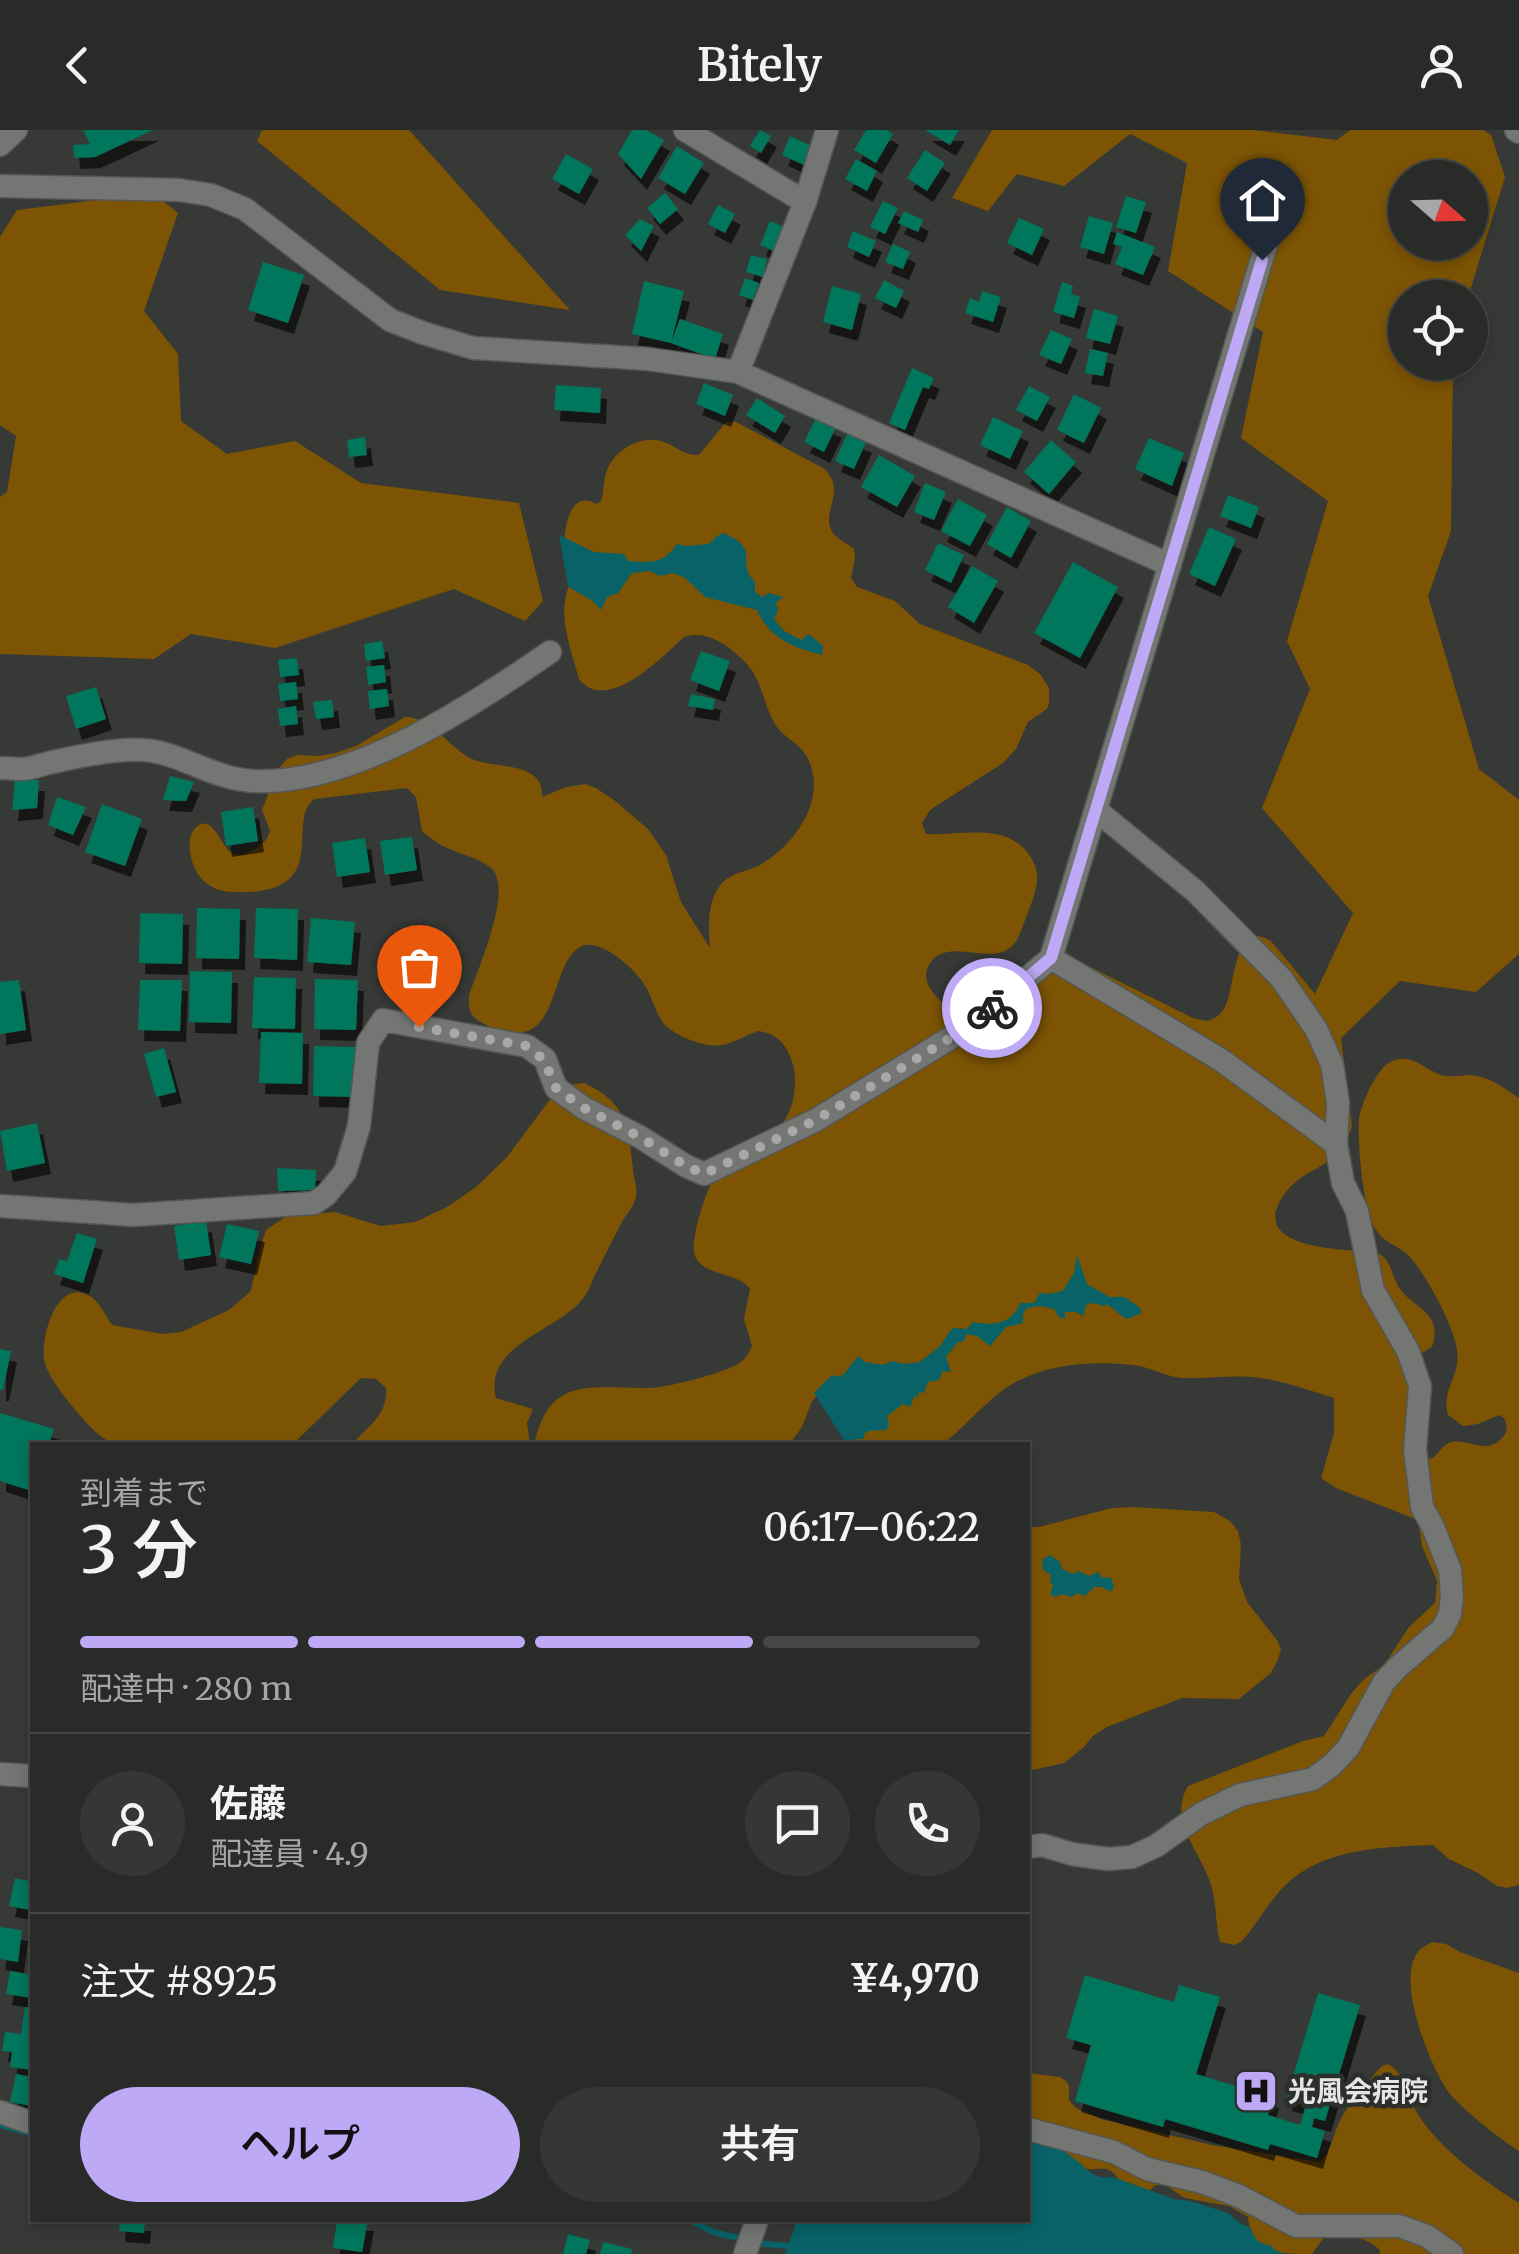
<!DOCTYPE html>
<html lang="ja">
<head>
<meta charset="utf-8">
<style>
	:root { --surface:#282b28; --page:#343734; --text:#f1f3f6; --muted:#a5a7a8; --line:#444745; --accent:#bda9f5 }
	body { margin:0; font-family:Merriweather,"Noto Sans JP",serif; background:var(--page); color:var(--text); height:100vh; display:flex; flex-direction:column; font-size:38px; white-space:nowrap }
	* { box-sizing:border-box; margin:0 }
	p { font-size:32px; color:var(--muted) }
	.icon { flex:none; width:55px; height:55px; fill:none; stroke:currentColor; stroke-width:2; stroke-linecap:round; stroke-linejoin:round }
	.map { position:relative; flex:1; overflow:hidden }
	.side { position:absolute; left:30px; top:1312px; width:1000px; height:780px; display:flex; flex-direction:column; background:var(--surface); border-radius:0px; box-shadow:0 5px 15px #0003,0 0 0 2px var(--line) }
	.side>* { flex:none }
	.needle { width:65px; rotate:110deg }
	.tools { position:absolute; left:1388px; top:30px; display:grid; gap:20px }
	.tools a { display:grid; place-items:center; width:100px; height:100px; border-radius:50%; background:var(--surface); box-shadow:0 5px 15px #0003,0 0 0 2px var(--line); font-size:50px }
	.pin { position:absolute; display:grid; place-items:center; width:85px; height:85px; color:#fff; margin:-102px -42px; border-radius:50% 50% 50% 0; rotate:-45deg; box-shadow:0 0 10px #0007 }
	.pin .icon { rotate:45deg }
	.courier { position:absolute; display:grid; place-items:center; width:100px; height:100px; margin:-50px; border:8px solid #bda9f5; border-radius:50%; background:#fff; color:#222; box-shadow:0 2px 12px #0007 }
	.head em { font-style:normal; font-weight:600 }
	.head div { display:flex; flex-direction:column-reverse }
	.head { display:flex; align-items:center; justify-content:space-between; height:170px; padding:0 50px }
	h1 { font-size:65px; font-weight:600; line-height:75px }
	.bar { display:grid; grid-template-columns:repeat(4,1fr); gap:15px 10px; align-content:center; height:120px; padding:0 50px }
	.bar i { height:12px; border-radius:8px; background:var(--line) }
	.bar .current { background:var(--accent) }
	.bar p { grid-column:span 4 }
	.line { display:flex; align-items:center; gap:25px; padding:0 50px; border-top:2px solid var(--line) }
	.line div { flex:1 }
	.round { display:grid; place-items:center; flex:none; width:105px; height:105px; border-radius:52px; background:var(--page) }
	.cta { display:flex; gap:20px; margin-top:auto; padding:20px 50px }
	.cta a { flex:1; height:115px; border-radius:60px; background:var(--accent); color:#111; font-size:40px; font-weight:600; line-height:115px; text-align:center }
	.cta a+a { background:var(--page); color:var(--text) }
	header { display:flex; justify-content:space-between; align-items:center; height:130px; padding:0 50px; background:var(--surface); font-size:45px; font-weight:600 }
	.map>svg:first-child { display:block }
	.green { fill:#7c5404; fill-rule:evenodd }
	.water { fill:#086267 }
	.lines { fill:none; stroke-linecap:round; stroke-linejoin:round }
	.stream { stroke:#086267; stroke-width:6 }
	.building { fill:#00765c; filter:url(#shadow) }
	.minor-casing { stroke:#555754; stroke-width:25 }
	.minor { stroke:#737672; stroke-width:22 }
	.done { stroke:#a7a9a6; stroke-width:10; stroke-dasharray:0 18 }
	.route { stroke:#bda9f5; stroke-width:12 }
	.labels { text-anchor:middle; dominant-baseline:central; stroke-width:9; stroke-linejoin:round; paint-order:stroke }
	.poi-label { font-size:28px; font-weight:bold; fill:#e4e6e3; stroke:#2c2f2b; text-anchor:start }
</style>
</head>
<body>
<header><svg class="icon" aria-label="back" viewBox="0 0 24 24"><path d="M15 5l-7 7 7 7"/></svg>Bitely<svg class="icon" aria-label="person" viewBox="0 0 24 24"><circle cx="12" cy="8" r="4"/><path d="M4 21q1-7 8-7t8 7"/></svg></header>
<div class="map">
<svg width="1519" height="2124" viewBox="0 0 1519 2124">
	<defs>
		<filter id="shadow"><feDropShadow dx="6" dy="11" stdDeviation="0" flood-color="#0009"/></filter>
	</defs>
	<rect width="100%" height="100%" fill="#363935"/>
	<path class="green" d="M262 0H409L570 180 440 160 257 11Z
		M992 0H1253L1337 10 1350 0H1483L1491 5 1505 47 1468 167 1405 168V232L1453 233 1451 401 1428 466 1479 639 1519 670V824L1476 862 1400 851 1341 908 1352 996C1339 1041 1309 1033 1286 1062 1281 1067 1278 1076 1275 1083 1276 1090 1275 1094 1279 1099 1296 1120 1351 1120 1376 1122 1392 1130 1390 1141 1398 1156 1412 1179 1444 1181 1432 1217L1417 1226 1409 1238 1405 1317 1425 1329 1433 1328C1439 1322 1444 1314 1452 1312 1469 1309 1485 1324 1500 1310 1508 1303 1508 1297 1504 1288L1499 1285 1478 1294 1463 1296 1448 1285C1442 1264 1454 1253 1457 1234 1459 1222 1455 1208 1450 1197 1444 1179 1421 1137 1407 1124 1395 1113 1384 1115 1373 1095 1363 1074 1357 1013 1359 989 1361 974 1377 937 1392 931 1413 923 1423 939 1441 945 1452 948 1461 945 1471 945 1489 946 1505 959 1519 968V1755L1507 1758 1497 1756 1478 1743 1449 1729 1433 1715C1381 1717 1317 1718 1279 1762 1265 1778 1255 1797 1241 1812L1234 1815 1220 1812C1215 1793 1217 1774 1211 1755 1202 1723 1167 1691 1188 1656L1303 1611 1324 1606 1351 1564 1363 1550 1384 1535 1409 1497 1435 1473 1437 1451 1422 1416 1418 1390 1336 1358 1321 1348 1334 1303V1268C1310 1261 1284 1251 1260 1248 1234 1244 1208 1249 1183 1248 1165 1247 1149 1236 1131 1235 1088 1230 1034 1235 999 1263 979 1279 962 1299 942 1315H851L854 1303 829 1255 812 1271 802 1297 789 1315H534C549 1244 592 1259 649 1258 666 1258 724 1243 738 1234 746 1229 748 1224 752 1216L744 1189 750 1159C738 1141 700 1147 694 1123 691 1108 707 1054 718 1042 735 1024 765 1014 781 995 795 978 799 949 791 929 785 912 776 904 758 901 746 905 734 913 722 915 706 918 677 907 665 895 656 885 652 866 644 854 635 839 601 808 582 816 550 830 561 912 508 902 498 900 488 897 479 891 469 885 468 876 469 865 478 839 514 758 491 738 478 727 456 723 441 715 434 711 428 706 422 701L416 667 407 658 315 669C283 689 337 766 234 762 221 762 209 758 200 747 193 738 188 722 190 710 190 706 193 700 196 697 214 682 221 720 234 724 242 727 250 722 256 718 264 713 267 710 270 701L262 680 277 641 287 629 297 625 319 626 336 623 356 616 405 587C432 587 449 618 472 629 491 637 517 633 534 646 541 652 542 658 542 667L566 657 585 654 596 658 614 670 648 699 666 725 681 772 710 818C708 797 707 768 723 752 732 743 747 741 758 736 794 717 829 668 807 627 800 613 782 607 775 594 763 574 762 549 745 532 730 516 706 499 684 507 662 527 607 585 579 549 571 518 555 483 571 452L653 438 678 439 769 476 675 431 625 440 564 414C565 395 570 359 597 374L601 371C604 363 603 355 605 347 610 323 637 305 661 311 676 315 683 326 699 325L726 292H736L823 338C849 360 819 382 833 403 838 410 848 413 854 419L855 428 851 448 857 457 895 471 920 494 1028 535 1040 544 1049 558V573L1047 579 1028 592 1016 619 1003 633 930 680 922 693 926 704C949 705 973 700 995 704 1018 707 1039 728 1037 751 1036 764 1030 776 1026 788 1022 797 1020 808 1012 816 991 838 944 803 928 837 918 859 950 878 964 890L1064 824 1193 888 1207 891C1214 889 1221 885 1225 877 1235 860 1233 787 1271 811L1315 864 1353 783 1262 678 1310 559 1287 511 1328 371 1241 308 1263 202 1168 141 1187 33 1130 4 1064 56 1017 44 988 81 952 68ZM1405 48H1470V112H1405Z
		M153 63 178 83 144 181 178 224 181 291 227 324 295 311 361 353 519 373 543 471 525 491 454 459 275 518 191 504 154 529 0 524V367L7 362 16 306 0 295V107L17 80Z
		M584 953C627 972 629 998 633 1040 634 1050 639 1060 635 1070 633 1077 627 1084 623 1090 614 1108 604 1126 595 1145 591 1154 588 1163 581 1171 554 1202 483 1216 496 1268L533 1279 527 1293 530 1315H351C368 1296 388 1285 386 1258L376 1249 361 1248 292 1315H118C111 1312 103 1309 98 1304 83 1291 46 1248 44 1229 41 1207 56 1149 88 1165 99 1170 105 1185 112 1195L163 1204 181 1202 229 1180 251 1161 260 1118 266 1100 285 1087 335 1082 381 1096 415 1092 447 1077 476 1057 507 1027 551 968 568 955Z
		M1134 1377 1214 1382 1230 1391 1238 1401 1241 1415 1239 1449 1247 1472 1277 1510 1281 1519 1278 1530 1271 1543 1239 1569 1182 1568 1107 1597 1093 1606 1084 1617 1064 1633 1028 1641V1397H1039L1112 1378Z
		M1432 1812 1446 1814 1460 1822 1519 1843V2021C1500 2009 1460 1978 1447 1960 1429 1933 1399 1857 1415 1827 1419 1818 1425 1816 1432 1812Z
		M1388 1934C1404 1941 1409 1971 1419 1986 1441 2020 1485 2052 1519 2073V2124H1379L1380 2120C1364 2105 1346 2105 1325 2106L1312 2124C1278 2124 1251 2124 1248 2087L1229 2076 1190 2069 1182 2067 1169 2057 1161 2054 1154 2056 1148 2062 1121 2054C1109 2030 1100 2042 1080 2039 1066 2036 1040 2012 1028 2002V1943L1060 1947 1066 1951 1069 1956V1970L1076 1978 1101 1989 1212 2015 1320 2032C1331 2022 1332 2009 1338 1995 1346 1976 1364 1958 1377 1941L1382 1936Z"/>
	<path class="water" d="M724 403C729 406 735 408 739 412 754 425 738 435 755 452V462L762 467 769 463 783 467 776 473 778 481 774 489 784 501 801 510 809 504 823 516 822 525C793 517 770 509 757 480L705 467 684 447 672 443 659 446 650 441 632 443 618 463 607 467 601 480C593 468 580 465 568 456L559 405 594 422 624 424 628 431C652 432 662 435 677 414L686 416 709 414 717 406Z
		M1077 1125 1087 1154 1109 1167H1125L1141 1179 1140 1184 1126 1189 1107 1174 1105 1176 1092 1173 1086 1175 1083 1186 1076 1182H1065V1189L1059 1187 1054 1179 1040 1176 1027 1178 1023 1183V1193L1006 1197 990 1216 977 1206 967 1204 963 1212H958L946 1227 951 1242 943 1241 939 1250 928 1252 924 1263 919 1262 918 1266 914 1267 910 1277 903 1274 887 1286 889 1295 886 1300 868 1301 864 1304V1309H857L847 1315 814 1263 832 1245 838 1247 844 1244 858 1226 865 1232 883 1235 892 1231 904 1234 920 1232 940 1216 950 1201 954 1198 967 1199 973 1192C993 1196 1013 1194 1020 1173H1034L1040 1163 1048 1164 1063 1161 1074 1143Z
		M1050 1425 1060 1432 1062 1439 1073 1444 1078 1441 1089 1446 1099 1442 1101 1447 1111 1448 1114 1456 1113 1460 1109 1461 1102 1457H1094L1085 1466 1077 1463 1072 1467 1061 1464 1055 1467 1050 1464 1053 1456 1050 1451 1051 1445 1043 1440 1042 1430Z
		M1028 2009C1041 2012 1061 2018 1072 2027 1087 2037 1091 2050 1113 2047L1174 2069 1190 2071 1228 2083 1241 2094 1250 2097C1254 2107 1258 2115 1270 2115L1276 2121 1286 2124H785L797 2090H1028Z"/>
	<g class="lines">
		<path class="stream" d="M0 1995 32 2004
			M690 2090 713 2102 743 2109
			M755 2113 788 2116"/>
	</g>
	<path class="building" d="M83 0H153L95 27 74 28 73 15 90 14Z
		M632 0H646L664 10 641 49 618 24Z
		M760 0 771 6 761 23 750 16Z
		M866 0H887L893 4 876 33 854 20Z
		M925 0H959L950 15Z
		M790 6 812 16 804 35 782 25Z
		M677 16 704 33 685 64 658 48Z
		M925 20 945 33 927 61 907 48Z
		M566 24 593 39 579 64 552 49Z
		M856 29 877 41 867 61 845 49Z
		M665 63 678 79 660 94 647 78Z
		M1126 66 1146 72 1136 103 1116 97Z
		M883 71 898 78 885 104 870 97Z
		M718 75 735 84 725 103 708 94Z
		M904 81 923 90 918 102 898 93Z
		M1089 86 1113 93 1104 124 1080 117Z
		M1019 88 1044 99 1032 125 1007 113Z
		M640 89 654 96 641 121 625 105Z
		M770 91 787 98 776 122 760 115Z
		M853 101 876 111 869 127 847 117Z
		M1117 102 1155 117 1143 145 1115 134 1122 117 1113 114Z
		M893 114 910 122 903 139 885 132Z
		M751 125 767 129 763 147 746 142Z
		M263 132 304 145 288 193 248 180Z
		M745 148 759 153 753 170 739 165Z
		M884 150 904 161 896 178 875 168Z
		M644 151 684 161 671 213 680 189 723 204 715 229 671 213 632 204Z
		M1062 152 1073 156 1071 164 1080 167 1074 188 1053 182Z
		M832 156 861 164 852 200 823 192Z
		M982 161 1001 167 993 192 965 183 970 168 979 172Z
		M1094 179 1118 186 1110 214 1086 208Z
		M1051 200 1072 209 1061 234 1039 225Z
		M1090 219 1108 223 1103 246 1085 243Z
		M912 238 934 248 929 259 923 257 905 300 889 293Z
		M704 253 733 265 725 286 696 274Z
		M556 255 601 258 600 283 554 280Z
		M1029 256 1050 267 1037 291 1016 280Z
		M1074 264 1101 278 1084 313 1057 300Z
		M757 268 785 286 775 303 746 285Z
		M993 287 1023 301 1010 329 980 315Z
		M816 288 836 297 824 322 804 312Z
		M847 304 866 312 854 339 835 331Z
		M365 307 367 325 349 327 347 310Z
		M1149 308 1184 323 1172 356 1135 339Z
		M1051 310 1076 332 1049 364 1024 342Z
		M879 325 915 346 897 377 861 357Z
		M925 353 946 362 934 390 914 382Z
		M1228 365 1259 377 1251 398 1220 386Z
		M958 369 987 385 970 416 941 401Z
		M1007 377 1031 391 1011 428 987 414Z
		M1209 397 1236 409 1215 456 1189 444Z
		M938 413 964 425 951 453 925 440Z
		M1073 432 1118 457 1080 528 1034 503Z
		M972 436 998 451 974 493 948 477Z
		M382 511 385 528 366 531 364 514Z
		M701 521 730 531 719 561 690 550Z
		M297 528 299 545 280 547 278 530Z
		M384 535 386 552 368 555 366 537Z
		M296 552 298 569 280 571 278 554Z
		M96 557 106 589 76 599 66 566Z
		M387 559 389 576 370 579 368 561Z
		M691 564 715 569 713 580 688 576Z
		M332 570 334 587 316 589 313 572Z
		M296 576 298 594 280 596 278 579Z
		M170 646 194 652 186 671 163 670Z
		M15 650H39L37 678 12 680Z
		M57 667 86 677 73 705 48 695Z
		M102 674 142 689 125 736 85 722Z
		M253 677 258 711 226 716 221 682Z
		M412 707 417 740 385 745 380 711Z
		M365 708 370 742 337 747 332 713Z
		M197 778 240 779 239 829 196 828Z
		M256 778 298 779 297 830 254 828Z
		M140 783 183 784 182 834 139 833Z
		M311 788 355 792 351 835 307 832Z
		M190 841 232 842 231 893 189 892Z
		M254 847 296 848 295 899 252 898Z
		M315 849 358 850 356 900 314 899Z
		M19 850 26 900 0 904V852Z
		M140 850H182L180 901 138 900Z
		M261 902 303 903 302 954 259 953Z
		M314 916 357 917 355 967 313 966Z
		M164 918 176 962 156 967 144 924Z
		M37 993 45 1033 7 1041 0 1001Z
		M277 1038 316 1040 315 1060 278 1061Z
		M206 1091 211 1125 179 1130 174 1096Z
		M227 1094 259 1101 251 1134 219 1127Z
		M77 1103 97 1109 83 1153 54 1144 59 1129 67 1131Z
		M0 1219 11 1221 3 1260H0Z
		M0 1283 54 1299 49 1315H32V1361L0 1351Z
		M15 1748 32 1752 30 1780 9 1776Z
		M0 1797 22 1800 18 1832 0 1829Z
		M10 1841 32 1845V1868L6 1864Z
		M1085 1845 1174 1872 1179 1855 1220 1867 1196 1944 1273 1967 1268 1985 1300 1995 1306 1975 1286 1970 1318 1863 1360 1875 1325 1991 1314 1988 1312 1997 1325 2001 1317 2028 1270 2014 1268 2020 1165 1989 1163 1997 1075 1971 1091 1915 1066 1908Z
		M25 1877 32 1878V1940L10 1937 12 1922 2 1921 5 1902 21 1904Z
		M16 1944 32 1947V1976L10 1972Z
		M120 2090H145L144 2103 119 2101Z
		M337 2090H368L362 2122 333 2118Z
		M568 2104 590 2110 586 2124H563Z
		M603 2112 632 2119 631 2124H600Z"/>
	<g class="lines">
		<g class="minor-casing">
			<path id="minor" d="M685 0 805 72
				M1516 0 1519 2
				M0 15 16 0
				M0 56 179 60 211 65 245 79 390 190 423 203 473 218 648 229 738 242 1170 435
				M738 242 805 72 827 0
				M0 638C7 638 16 639 23 639 33 638 43 634 53 632 79 626 117 618 143 620 180 622 212 649 253 651 352 656 472 576 550 522
				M1051 828 1221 930 1336 1014
				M0 1076 134 1085 314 1073 326 1065 345 1042 359 996 368 913 383 890 527 916 545 929 556 958 584 978 640 1007 686 1036 704 1044 816 990 970 896 1051 828 1273 92
				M0 1644 32 1646
				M1028 1717 1042 1715 1072 1724 1108 1729 1132 1727 1156 1716 1201 1684 1240 1665 1313 1649 1332 1635 1348 1618 1384 1552 1398 1537 1443 1498 1450 1484 1452 1466 1450 1440 1433 1397 1422 1377 1415 1320 1420 1256 1408 1221 1373 1160 1357 1081 1343 1053 1336 1014 1338 973 1332 934 1316 899 1281 848 1195 761 1096 680
				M0 1982 32 1993
				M1028 1999 1114 2022 1147 2039 1202 2052 1239 2066 1296 2096H1399L1427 2106 1452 2124
				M745 2124 757 2090"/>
		</g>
		<use href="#minor" class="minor"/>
	</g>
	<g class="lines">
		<path class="done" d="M419 897 527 916 544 930 556 958 584 978 640 1007 686 1036 704 1044 816 990 970 896 992 878"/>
		<path class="route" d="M992 878 1051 828 1262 130"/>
	</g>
	<defs>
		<g id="hospital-square" transform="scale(2.25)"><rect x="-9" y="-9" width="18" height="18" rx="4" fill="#bda9f5" stroke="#2c2f2b"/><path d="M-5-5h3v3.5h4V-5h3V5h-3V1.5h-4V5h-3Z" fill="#111"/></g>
	</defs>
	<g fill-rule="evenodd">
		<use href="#hospital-square" x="1256" y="1961"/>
	</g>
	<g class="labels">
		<g class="poi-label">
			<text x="1288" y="1961">光風会病院</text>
		</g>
	</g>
</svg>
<div class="tools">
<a><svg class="needle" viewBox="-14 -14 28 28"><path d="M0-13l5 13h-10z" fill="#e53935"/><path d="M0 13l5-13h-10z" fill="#a5a7a8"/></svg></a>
<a><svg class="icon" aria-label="locate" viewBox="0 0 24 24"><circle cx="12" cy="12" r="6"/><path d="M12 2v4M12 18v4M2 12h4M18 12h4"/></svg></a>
</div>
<div class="pin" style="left:419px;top:897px;background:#ea580c"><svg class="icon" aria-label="bag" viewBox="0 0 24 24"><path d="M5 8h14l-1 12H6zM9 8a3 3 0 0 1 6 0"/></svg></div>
<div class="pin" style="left:1262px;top:130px;background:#1f2937"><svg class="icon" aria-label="home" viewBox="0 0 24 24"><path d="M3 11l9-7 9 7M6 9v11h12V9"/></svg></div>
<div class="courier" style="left:992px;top:878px"><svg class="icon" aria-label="bike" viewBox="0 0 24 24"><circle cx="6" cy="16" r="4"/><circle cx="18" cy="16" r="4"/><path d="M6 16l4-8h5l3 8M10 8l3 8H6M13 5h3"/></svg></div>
<section class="side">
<div class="head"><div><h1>3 分</h1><p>到着まで</p></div><em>06:17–06:22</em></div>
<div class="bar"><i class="current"></i><i class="current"></i><i class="current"></i><i></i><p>配達中 · 280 m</p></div>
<div class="line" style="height:180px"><a class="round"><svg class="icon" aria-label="person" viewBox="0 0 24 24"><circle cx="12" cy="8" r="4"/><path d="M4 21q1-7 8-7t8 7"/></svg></a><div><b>佐藤</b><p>配達員 · 4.9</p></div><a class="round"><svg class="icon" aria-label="chat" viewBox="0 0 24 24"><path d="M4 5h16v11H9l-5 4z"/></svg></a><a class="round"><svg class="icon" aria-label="phone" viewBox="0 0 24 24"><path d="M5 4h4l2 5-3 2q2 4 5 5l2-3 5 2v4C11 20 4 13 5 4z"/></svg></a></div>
<div class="line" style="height:130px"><div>注文 #8925</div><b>¥4,970</b></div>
<div class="cta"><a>ヘルプ</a><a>共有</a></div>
</section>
</div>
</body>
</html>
